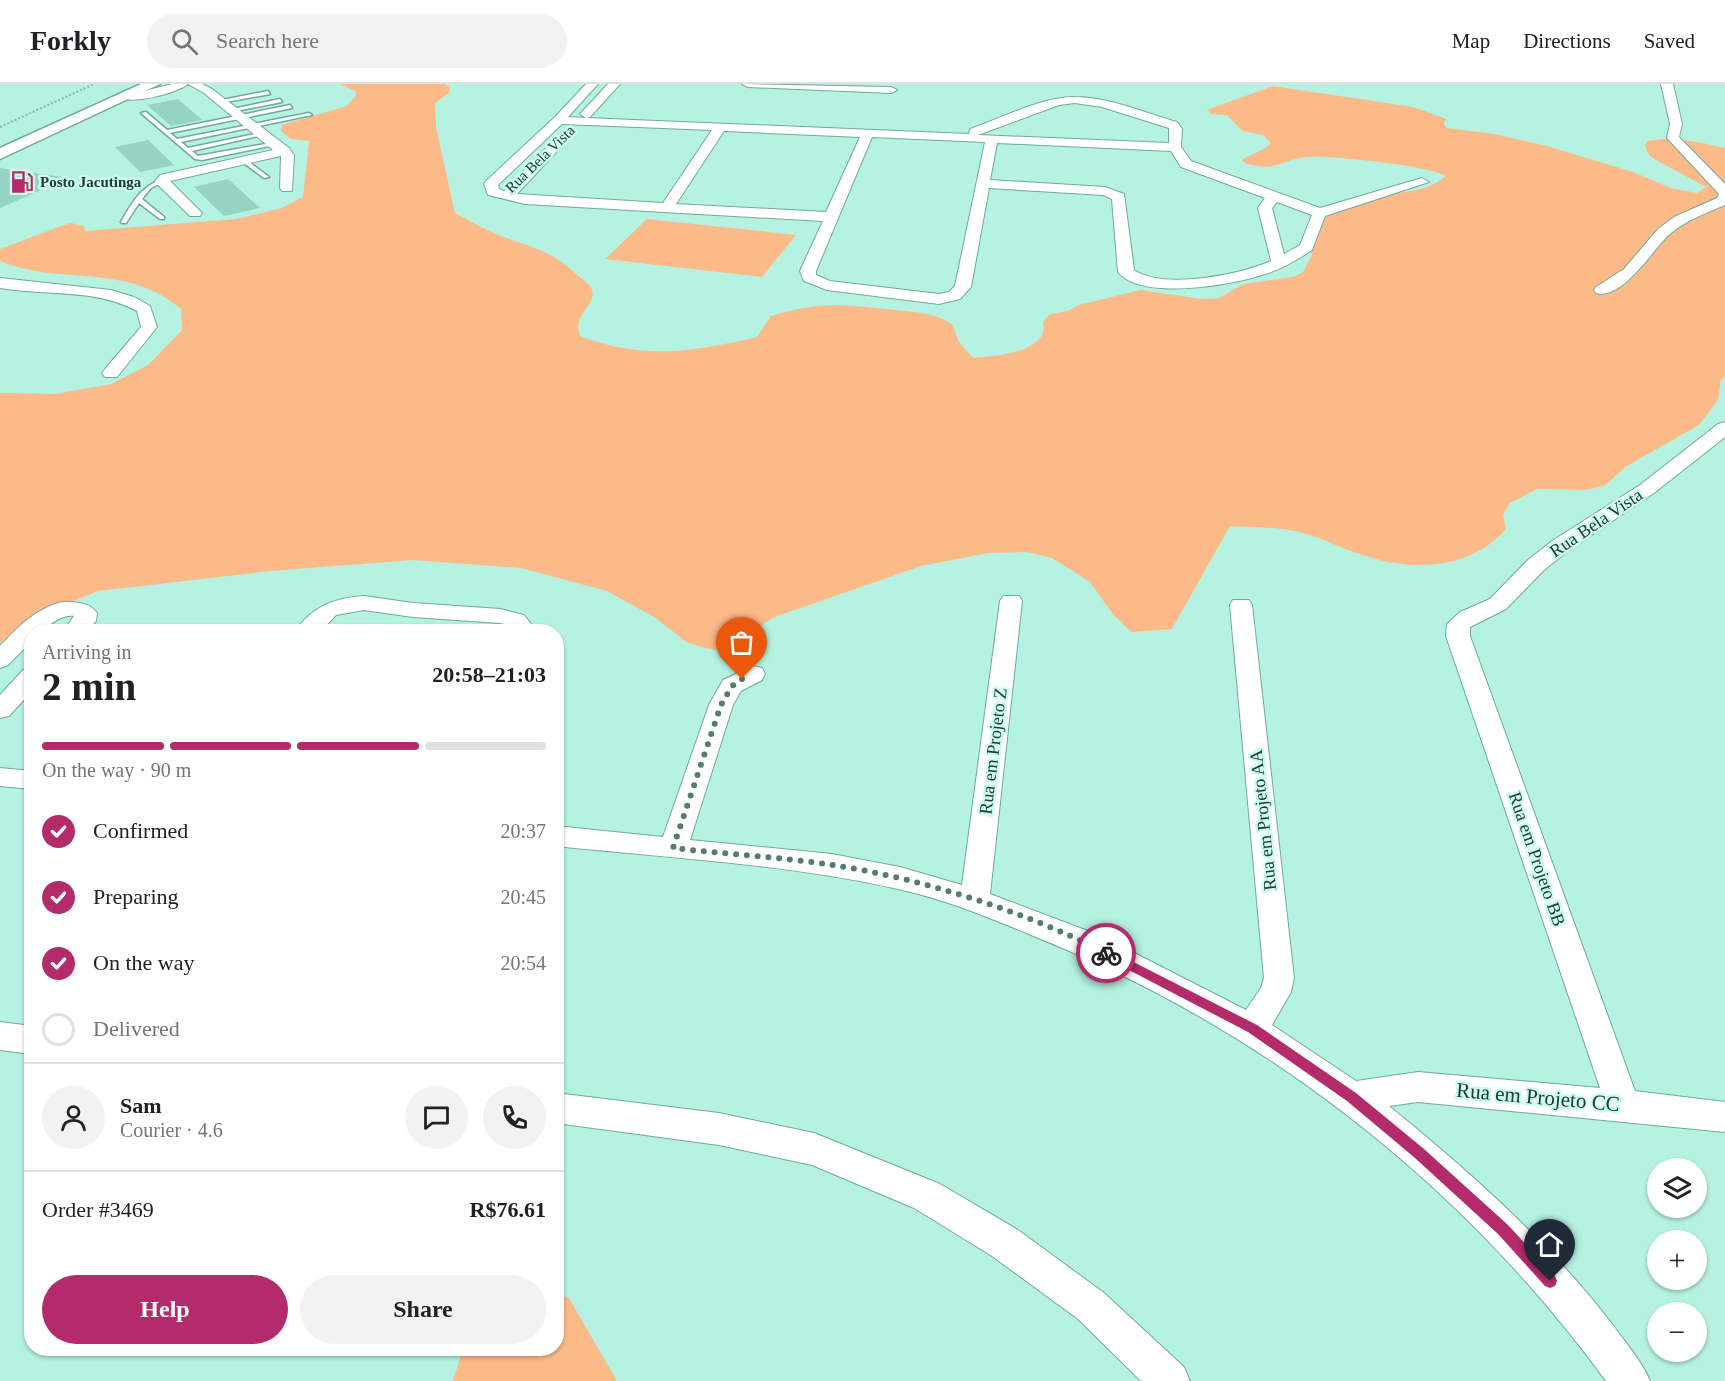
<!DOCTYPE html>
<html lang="en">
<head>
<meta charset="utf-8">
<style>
	:root { --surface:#fff; --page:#f2f2f2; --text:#202124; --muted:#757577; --line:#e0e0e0; --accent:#b42b6b }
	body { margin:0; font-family:Georgia,serif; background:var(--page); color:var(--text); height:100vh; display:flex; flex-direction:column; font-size:22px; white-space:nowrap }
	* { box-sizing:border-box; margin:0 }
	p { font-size:20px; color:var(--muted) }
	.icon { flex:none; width:33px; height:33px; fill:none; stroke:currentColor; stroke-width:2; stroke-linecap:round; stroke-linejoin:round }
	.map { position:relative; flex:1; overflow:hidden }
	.panel { position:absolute; left:24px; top:540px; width:540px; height:732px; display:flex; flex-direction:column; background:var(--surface); border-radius:24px; box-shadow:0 2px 4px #0004 }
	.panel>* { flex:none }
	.tools { position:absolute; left:1647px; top:1074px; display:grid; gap:12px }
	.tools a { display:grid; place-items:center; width:60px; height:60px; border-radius:50%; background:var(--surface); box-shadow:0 2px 4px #0004; font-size:30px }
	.pin { position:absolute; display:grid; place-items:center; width:51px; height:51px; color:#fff; margin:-62px -26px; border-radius:50% 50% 50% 0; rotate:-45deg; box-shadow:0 0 6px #0007 }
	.pin .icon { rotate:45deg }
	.courier { position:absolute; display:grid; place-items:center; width:60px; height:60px; margin:-30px; border:4px solid #b42b6b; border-radius:50%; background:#fff; color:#222; box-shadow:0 2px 8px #0007 }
	.summary em { font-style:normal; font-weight:700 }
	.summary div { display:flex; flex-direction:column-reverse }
	.summary { display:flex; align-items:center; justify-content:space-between; height:102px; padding:0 18px }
	h1 { font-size:39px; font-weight:700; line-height:45px }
	.bar { display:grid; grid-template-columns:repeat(4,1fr); gap:9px 6px; align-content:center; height:72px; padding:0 18px }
	.bar i { height:8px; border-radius:4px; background:var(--line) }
	.bar .current { background:var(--accent) }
	.bar p { grid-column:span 4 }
	.line { display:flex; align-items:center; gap:15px; padding:0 18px; border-top:2px solid var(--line) }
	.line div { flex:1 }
	.round { display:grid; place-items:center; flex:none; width:63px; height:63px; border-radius:32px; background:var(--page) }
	ol { padding:0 18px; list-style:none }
	li { display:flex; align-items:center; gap:18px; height:66px }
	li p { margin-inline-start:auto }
	li .icon { padding:6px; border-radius:50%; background:var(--accent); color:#fff; stroke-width:4 }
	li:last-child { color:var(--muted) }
	li i { width:33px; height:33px; border:3px solid var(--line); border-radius:50% }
	.primary-button { display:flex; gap:12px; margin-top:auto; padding:12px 18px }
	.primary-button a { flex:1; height:69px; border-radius:36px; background:var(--accent); color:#fff; font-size:24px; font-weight:700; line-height:69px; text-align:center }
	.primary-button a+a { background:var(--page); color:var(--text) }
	header { display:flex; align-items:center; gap:36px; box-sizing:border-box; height:84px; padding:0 30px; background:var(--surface); border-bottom:2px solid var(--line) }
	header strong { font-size:28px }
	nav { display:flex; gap:33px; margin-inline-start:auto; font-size:21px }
	.search { width:420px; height:54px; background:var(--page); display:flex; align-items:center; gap:15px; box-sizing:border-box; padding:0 21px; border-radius:33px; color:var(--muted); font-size:22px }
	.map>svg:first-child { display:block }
	.green { fill:#fcba89 }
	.building { fill:#97d3c4 }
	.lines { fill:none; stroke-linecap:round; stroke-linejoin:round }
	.lane-casing { stroke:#6faa9b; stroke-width:3 }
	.street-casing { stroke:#6faa9b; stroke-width:2 }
	.primary-casing { stroke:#6faa9b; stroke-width:3 }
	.path { stroke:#84b6a9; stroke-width:2; stroke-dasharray:2 2; stroke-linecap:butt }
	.lane { fill:#fff; fill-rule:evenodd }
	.street { fill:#fff; fill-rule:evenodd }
	.primary { fill:#fff; fill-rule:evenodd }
	.route { fill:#b42b6b }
	.done { stroke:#557b72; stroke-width:6; stroke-dasharray:0 10.8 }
	.labels { text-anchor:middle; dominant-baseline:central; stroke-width:5; stroke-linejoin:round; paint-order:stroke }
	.far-street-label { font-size:15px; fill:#223b35; stroke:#ccfcf0 }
	.far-poi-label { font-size:15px; font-weight:bold; fill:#223b35; stroke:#ccfcf0; text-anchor:start }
	.street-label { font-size:18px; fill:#223b35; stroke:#ccfcf0 }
	.near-street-label { font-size:21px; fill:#223b35; stroke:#ccfcf0 }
</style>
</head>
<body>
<header>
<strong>Forkly</strong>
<div class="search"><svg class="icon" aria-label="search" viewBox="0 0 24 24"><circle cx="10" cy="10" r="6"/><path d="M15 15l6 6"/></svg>Search here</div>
<nav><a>Map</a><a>Directions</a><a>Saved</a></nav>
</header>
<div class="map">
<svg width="1725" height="1297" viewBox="0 0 1725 1297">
	<rect width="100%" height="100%" fill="#b5f2e2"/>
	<path class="green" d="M339 0H445L450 4 449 9 435 19 436 43 455 129C467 135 479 143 492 148 526 163 547 163 575 189 581 194 589 199 592 206 597 221 572 230 580 252 643 276 692 268 757 253L771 232C819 218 838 220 886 225 911 228 930 227 952 240L959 258 973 274C994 272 1050 269 1043 238L1050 230 1068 227 1078 221 1141 206 1201 215 1219 214 1243 200 1293 193 1303 188 1312 171 1310 163 1312 142C1331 129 1353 120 1375 113 1397 107 1429 109 1445 92 1432 82 1328 71 1308 73 1282 75 1275 89 1245 79L1242 76C1251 69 1263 68 1271 59L1263 51 1242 47 1227 31 1212 30 1207 26 1273 2 1413 23 1447 35 1444 38 1446 44 1495 50 1547 62 1633 88 1671 104 1697 109 1706 103 1656 76 1649 71 1645 61 1647 57C1674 52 1699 58 1725 64V293L1721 296 1718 316 1699 341 1625 383 1606 401 1587 406 1537 405 1510 419 1503 431 1506 445C1470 486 1412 488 1363 471 1342 465 1323 454 1303 449 1279 442 1255 444 1230 442L1172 545 1131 548 1112 529 1090 498 1052 474 1027 468 988 469 921 482 772 534 739 557 713 566 688 559 654 533 607 507 521 484 413 476 270 487 98 507 59 523 0 559V309L55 310 111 300 148 281 182 246 181 225C127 178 59 202 0 177V165L61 142 71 139 84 142 85 147 236 135 282 124 303 113 309 57 291 55 281 47 282 41 347 22 356 11V7Z
		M647 135 796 151 762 193 605 175Z
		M557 1209 569 1214 617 1297H453L463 1265 556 1264Z"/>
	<path class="building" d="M178 15 202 36 171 42 147 21Z
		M148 56 174 81 140 88 115 63Z
		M0 84 69 94 0 124Z
		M228 95 260 124 224 132 194 103Z"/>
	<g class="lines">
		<g class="lane-casing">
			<path id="lane" d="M268 7 270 10 220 19 217 17Z
				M280 15 282 18 231 28 228 26Z
				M290 21 292 24 170 49 177 55 309 29 312 31 181 58 188 64 264 48 267 50 192 67 198 72 276 58 279 60 202 76 195 75 141 29 146 28 167 46Z
				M241 75H245L269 93 264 94 241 77Z
				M160 96 165 97 151 104 142 115 164 133V135H160L139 119 126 139H122L121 138C132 119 139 105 160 96Z"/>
		</g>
		<g class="street-casing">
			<path id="street" d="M172 0H202L212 5 289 64 294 71 292 107H282L280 104 281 72 170 97 202 129 200 132H190L157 100 155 97 160 91 273 66 204 9 188 0C177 9 131 21 121 13Z
				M586 0H598L568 33 586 34 580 30 608 0H620L590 33 586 34 969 50 970 45C1000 35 1043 12 1075 13 1109 13 1145 29 1177 38L1182 45 1181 63 1191 77 1320 124 1422 94 1429 98 1325 132 1312 166C1297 176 1280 186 1262 191 1231 201 1141 217 1118 188L1112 115 1103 111 989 104 971 203 960 215 939 220 827 206 804 197 800 187 823 137 525 120 488 111 484 100 486 97 555 33ZM1075 19 1102 23 1169 44V59L978 51 1059 21ZM562 40 712 46 663 119 517 110 560 64 562 61 556 57 552 58 504 107 499 105 498 101ZM724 47 860 53 826 128 676 120ZM872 53 985 58 955 202 949 208 939 210 830 197 816 191V187ZM997 59 1171 67 1181 83 1265 114 1258 124 1271 177C1239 191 1164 206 1134 186L1124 110 1105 103 990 96ZM1277 118 1312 131 1300 161 1284 170 1272 124Z
				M742 0 891 3 897 6 891 9 748 3Z
				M1661 0H1673L1682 40 1679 53 1725 100V121C1706 129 1687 136 1671 149 1653 164 1624 216 1596 209L1594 206 1596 203 1624 185 1658 145 1674 133 1717 114 1719 110 1667 54 1670 40Z
				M0 194 111 206 134 213 150 222 157 243 117 293H105L102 289 105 285 141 243 137 227C95 204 46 212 0 204Z
				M1725 338V353L1654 409 1568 467 1544 486 1506 525 1470 543V552L1635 1007 1725 1018V1048L1418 1018 1389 1022C1469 1087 1549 1158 1612 1240 1625 1258 1641 1276 1650 1297H1606C1461 1098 1260 942 1031 851 988 833 944 815 898 805 788 780 668 774 556 762V742L663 753 709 621 723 596 753 582 762 584 765 590 762 596 741 607 733 621 690 756 832 770 900 783 962 801 1000 517 1003 512H1019L1022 517 990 810 1101 852 1246 926 1261 904 1264 894 1230 521 1233 516H1249L1252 521 1294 894 1291 908 1272 941 1356 997 1418 988 1600 1004 1446 552 1447 540 1460 528 1490 515 1528 476 1552 457 1640 401 1718 340Z
				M364 512 413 519 500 525 524 531 537 548H513L508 541 500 539 413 533 364 526 336 531 320 548H295C312 522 335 514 364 512Z
				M62 518C74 518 90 518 97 529L96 537 87 548H63L74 532C56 530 48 548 32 548V557L8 581 0 584V562C18 543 35 525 62 518Z
				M32 584V607L9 632 0 634V611L23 586Z
				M0 684 32 687V705L0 702Z
				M0 938 32 942V970L0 966Z
				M556 1009 719 1029 814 1049 940 1100 1018 1146 1104 1209 1184 1283 1190 1297H1141L1078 1235 992 1172 914 1124 812 1081 719 1061 556 1039Z"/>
		</g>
		<g class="primary-casing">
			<path id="primary" d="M141 0H160L0 75V64Z"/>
		</g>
		<path class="path" d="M0 43 94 0"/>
		<use href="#lane" class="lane"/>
		<use href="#street" class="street"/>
		<use href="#primary" class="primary"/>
	</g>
	<path class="route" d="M1106 864 1257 941 1356 1009 1424 1065 1508 1141 1555 1192 1557 1197 1555 1202 1550 1204 1545 1202 1498 1150 1415 1074 1347 1017 1248 948 1102 872 1100 869Z"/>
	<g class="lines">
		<path class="done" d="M742 595 732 602 721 621 673 764C726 770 780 773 832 781 921 794 1026 828 1106 869"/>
	</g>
	<defs>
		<g id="fuel-bare" transform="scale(1.8)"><path d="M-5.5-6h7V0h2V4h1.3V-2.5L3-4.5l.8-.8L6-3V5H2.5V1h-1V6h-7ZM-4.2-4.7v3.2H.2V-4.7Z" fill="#b42b6b" stroke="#ccfcf0" stroke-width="2.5" paint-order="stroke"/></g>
	</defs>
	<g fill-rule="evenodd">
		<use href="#fuel-bare" x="22" y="98"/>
	</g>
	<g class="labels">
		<g class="far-street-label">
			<text transform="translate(540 75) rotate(-44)">Rua Bela Vista</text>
		</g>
		<g class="far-poi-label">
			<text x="40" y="98">Posto Jacutinga</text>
		</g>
		<g class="street-label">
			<text transform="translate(1596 439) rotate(-34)">Rua Bela Vista</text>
			<text transform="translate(993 667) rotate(-83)">Rua em Projeto Z</text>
			<text transform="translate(1263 736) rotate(-96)">Rua em Projeto AA</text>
			<text transform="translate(1537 775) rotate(71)">Rua em Projeto BB</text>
		</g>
		<g class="near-street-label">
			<text transform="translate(1538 1013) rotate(5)">Rua em Projeto CC</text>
		</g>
	</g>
</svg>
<div class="tools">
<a><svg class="icon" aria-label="layers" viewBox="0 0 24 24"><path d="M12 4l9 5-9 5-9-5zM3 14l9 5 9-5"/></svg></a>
<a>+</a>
<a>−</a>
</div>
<div class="pin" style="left:742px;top:595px;background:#ea580c"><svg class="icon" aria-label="bag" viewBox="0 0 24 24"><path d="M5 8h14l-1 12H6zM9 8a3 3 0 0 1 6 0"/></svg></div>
<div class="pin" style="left:1550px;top:1197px;background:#1f2937"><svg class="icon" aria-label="home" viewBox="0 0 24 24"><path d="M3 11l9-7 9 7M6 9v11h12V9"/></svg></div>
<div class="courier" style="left:1106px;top:869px"><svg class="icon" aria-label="bike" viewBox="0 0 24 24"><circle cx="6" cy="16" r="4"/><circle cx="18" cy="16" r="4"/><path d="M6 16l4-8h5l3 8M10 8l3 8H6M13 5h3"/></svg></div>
<section class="panel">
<div class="summary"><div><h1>2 min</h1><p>Arriving in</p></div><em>20:58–21:03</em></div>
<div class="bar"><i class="current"></i><i class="current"></i><i class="current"></i><i></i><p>On the way · 90 m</p></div>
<ol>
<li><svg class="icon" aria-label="check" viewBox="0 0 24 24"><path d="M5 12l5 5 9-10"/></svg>Confirmed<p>20:37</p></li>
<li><svg class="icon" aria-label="check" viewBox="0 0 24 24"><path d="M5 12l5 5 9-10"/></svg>Preparing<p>20:45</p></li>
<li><svg class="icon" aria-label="check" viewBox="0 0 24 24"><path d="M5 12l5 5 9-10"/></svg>On the way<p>20:54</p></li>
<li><i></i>Delivered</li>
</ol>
<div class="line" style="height:108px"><a class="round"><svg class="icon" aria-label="person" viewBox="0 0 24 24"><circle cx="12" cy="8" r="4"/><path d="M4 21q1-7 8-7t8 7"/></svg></a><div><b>Sam</b><p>Courier · 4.6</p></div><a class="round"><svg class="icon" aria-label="chat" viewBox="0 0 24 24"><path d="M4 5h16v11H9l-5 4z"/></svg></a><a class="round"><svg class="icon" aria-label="phone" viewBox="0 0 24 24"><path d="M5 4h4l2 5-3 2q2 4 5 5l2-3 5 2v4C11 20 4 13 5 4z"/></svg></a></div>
<div class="line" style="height:78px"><div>Order #3469</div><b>R$76.61</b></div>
<div class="primary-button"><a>Help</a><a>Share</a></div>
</section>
</div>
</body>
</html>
